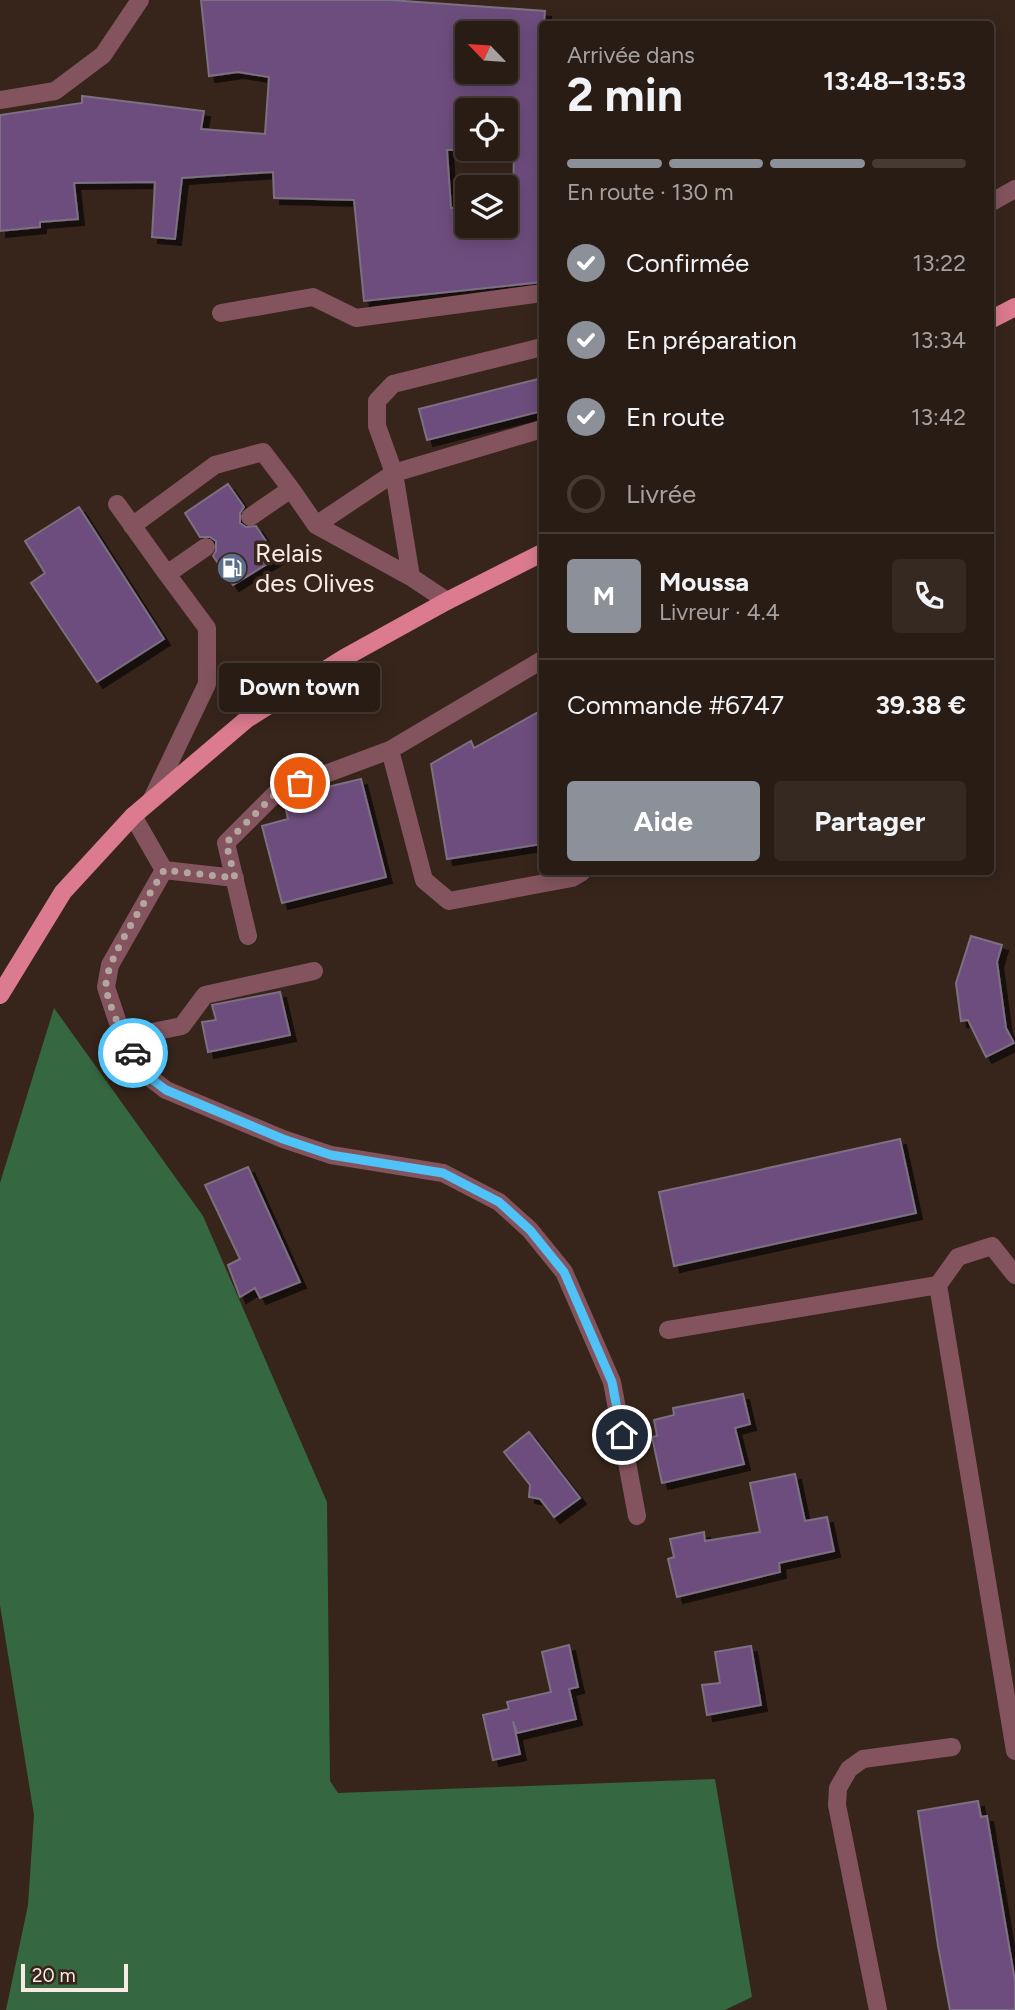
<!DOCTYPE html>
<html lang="fr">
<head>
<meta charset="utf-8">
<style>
	:root { --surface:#291c14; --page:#352922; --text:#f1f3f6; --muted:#a5a1a0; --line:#453a34; --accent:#8c9099 }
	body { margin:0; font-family:Figtree,sans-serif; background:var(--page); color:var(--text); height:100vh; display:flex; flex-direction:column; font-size:26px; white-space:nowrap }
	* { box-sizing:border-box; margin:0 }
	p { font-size:23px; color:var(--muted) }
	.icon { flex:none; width:38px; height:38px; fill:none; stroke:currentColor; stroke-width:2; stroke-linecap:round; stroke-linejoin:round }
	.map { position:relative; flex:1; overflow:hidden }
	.details { position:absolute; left:539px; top:21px; width:455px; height:854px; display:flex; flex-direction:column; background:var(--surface); border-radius:7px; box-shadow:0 4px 18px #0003,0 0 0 2px var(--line) }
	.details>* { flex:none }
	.needle { width:46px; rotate:295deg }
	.controls { position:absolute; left:455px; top:21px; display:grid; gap:14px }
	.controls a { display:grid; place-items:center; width:63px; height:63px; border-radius:7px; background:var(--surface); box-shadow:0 4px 18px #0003,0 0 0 2px var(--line); font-size:35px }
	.scale { position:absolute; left:21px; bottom:18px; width:107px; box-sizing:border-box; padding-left:7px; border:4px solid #f7ebe4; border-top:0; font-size:19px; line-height:24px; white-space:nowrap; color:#f7ebe4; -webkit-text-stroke:5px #37251b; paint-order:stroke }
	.pin { position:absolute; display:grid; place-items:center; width:60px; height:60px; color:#fff; margin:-30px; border:4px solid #fff; border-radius:50%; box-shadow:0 2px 7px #0007 }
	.courier { position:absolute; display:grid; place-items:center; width:70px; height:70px; margin:-35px; border:5px solid #4fc3f7; border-radius:50%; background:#fff; color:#222; box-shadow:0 2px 9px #0007 }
	.bubble { position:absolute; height:49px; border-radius:7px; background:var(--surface); box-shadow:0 4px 18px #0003,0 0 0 2px var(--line); font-size:23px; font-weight:700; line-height:49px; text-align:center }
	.overview em { font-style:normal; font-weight:700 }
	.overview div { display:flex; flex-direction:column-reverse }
	.overview { display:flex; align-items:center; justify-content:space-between; height:119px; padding:0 28px }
	h1 { font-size:46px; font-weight:700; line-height:52px }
	.bar { display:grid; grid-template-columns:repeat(4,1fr); gap:10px 7px; align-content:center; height:84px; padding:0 28px }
	.bar i { height:9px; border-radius:5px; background:var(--line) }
	.bar .current { background:var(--accent) }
	.bar p { grid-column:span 4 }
	.line { display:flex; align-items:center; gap:18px; padding:0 28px; border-top:2px solid var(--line) }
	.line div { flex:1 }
	.round { display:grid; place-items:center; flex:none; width:74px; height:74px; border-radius:7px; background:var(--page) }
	ol { padding:0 28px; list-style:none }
	li { display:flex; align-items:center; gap:21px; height:77px }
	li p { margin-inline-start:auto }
	li .icon { padding:7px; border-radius:50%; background:var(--accent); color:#fff; stroke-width:4 }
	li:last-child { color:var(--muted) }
	li i { width:38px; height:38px; border:4px solid var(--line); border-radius:50% }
	.button { display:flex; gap:14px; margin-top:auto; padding:14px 28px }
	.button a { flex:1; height:80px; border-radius:7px; background:var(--accent); color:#fff; font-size:28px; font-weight:700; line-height:80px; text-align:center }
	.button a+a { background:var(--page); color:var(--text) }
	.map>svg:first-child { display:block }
	.forest { fill:#356740 }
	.building { fill:#6d4d7d; stroke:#7b6f82; stroke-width:2; fill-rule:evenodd; filter:url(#shadow) }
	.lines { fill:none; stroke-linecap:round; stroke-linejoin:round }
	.service { stroke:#84545e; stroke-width:18 }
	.minor { stroke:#84545e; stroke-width:18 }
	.primary { stroke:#dc7b90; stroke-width:18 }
	.done { stroke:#b4a69e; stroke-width:7; stroke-dasharray:0 12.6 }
	.route { stroke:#4fc3f7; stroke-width:9 }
	.labels { text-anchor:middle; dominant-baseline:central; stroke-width:7; stroke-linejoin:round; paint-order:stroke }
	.poi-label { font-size:26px; fill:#f7ebe4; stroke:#37251b; text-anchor:start }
</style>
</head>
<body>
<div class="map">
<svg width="1015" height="2010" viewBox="0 0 1015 2010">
	<defs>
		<filter id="shadow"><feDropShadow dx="6" dy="6" stdDeviation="0" flood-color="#0009"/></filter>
	</defs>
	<rect width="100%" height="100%" fill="#37251b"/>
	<path class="forest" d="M54 1008 203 1216 327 1502 330 1781 338 1793 715 1779 752 1997 725 2010H6L28 1905 34 1815 0 1605V1183Z"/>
	<path class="building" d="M201 0H390L545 11 539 85H542V282L364 301 354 200 274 198 273 172 182 178 175 239 152 237 155 182 74 183 78 219 40 222V227L0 231V115L82 103V96L204 111 201 129 265 134 269 77 238 72 209 76ZM467 33H506V72H467ZM467 110H506V149H467ZM514 149 513 202 506 203V226H467V207L451 208 447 150Z
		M542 378V411L427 440 419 409Z
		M228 484 244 507 240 513V523L246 527 256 526 277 558 233 585 213 556 216 551V541L210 537H200L185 513Z
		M79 507 164 639 97 682 31 583 45 573 25 541Z
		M542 710V844L447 859 431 764 471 741 474 748Z
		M361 779 386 877 282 903 262 826 288 819 284 801 311 791Z
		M971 936 1002 945 997 962 1006 1028 1014 1043 986 1057 968 1020 961 1021 956 983Z
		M280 992 290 1035 208 1052 202 1022 216 1020 212 1005Z
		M900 1139 916 1213 674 1266 659 1192Z
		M248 1167 300 1282 260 1298 255 1288 240 1297 228 1265 240 1259 205 1185Z
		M743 1394 750 1424 735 1428 744 1464 662 1483 652 1437 657 1436 654 1420 674 1415 673 1408Z
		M529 1432 580 1498 554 1517 540 1499 529 1497 530 1485 504 1452Z
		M795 1474 805 1521 827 1517 834 1551 779 1563 780 1572 677 1597 668 1559 674 1557 670 1539 704 1532 705 1541 760 1532 750 1483Z
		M569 1645 578 1687 569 1689 576 1719 517 1733 513 1721 520 1754 493 1760 483 1715 509 1709 507 1702 551 1692 542 1652Z
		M751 1646 761 1705 707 1715 702 1685 720 1683 715 1652Z
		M978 1801 981 1817 987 1816 1015 1981V2010H950L938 1946 918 1811Z"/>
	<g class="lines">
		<path class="service" d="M990 203 1015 189
			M221 313 313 297 356 318 542 293
			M542 347 393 384 377 401V426L394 473 542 429
			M117 504 167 574
			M250 517 291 489 316 525 411 577 447 601
			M316 525 394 473 411 577
			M132 526 215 465 263 452 291 489
			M390 750 424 880 449 901 572 878 582 872
			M152 799 207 684V628L167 574 206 547
			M133 816 164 870 110 965 106 987 123 1038 145 1074 166 1090 283 1139 331 1155 443 1173 499 1202 530 1230 564 1272 612 1382 637 1516
			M164 870 235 878
			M248 936 226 843 277 792 390 750 542 660
			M123 1038 182 1026 205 995 314 971
			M938 1285 1015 1751
			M668 1330 938 1285 958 1257 992 1246 1015 1275
			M878 2010 837 1805 838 1788 849 1769 863 1759 952 1747"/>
		<path class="minor" d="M0 100 55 91 103 55 140 0"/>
		<path class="primary" d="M990 320 1015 307
			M0 995 63 892 133 816 247 719 344 658 447 601 542 553"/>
	</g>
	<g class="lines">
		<path class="done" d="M133 1053C124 1039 108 1004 106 987 104 961 150 895 164 870L235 878 226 843 277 792 300 783"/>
		<path class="route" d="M133 1053 145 1074 166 1090 283 1139 331 1155 443 1173 499 1202 530 1230 564 1272 612 1382 622 1435"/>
	</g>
	<defs>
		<g id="fuel-disc" transform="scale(1.575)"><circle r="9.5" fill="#5c6f8a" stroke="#37251b"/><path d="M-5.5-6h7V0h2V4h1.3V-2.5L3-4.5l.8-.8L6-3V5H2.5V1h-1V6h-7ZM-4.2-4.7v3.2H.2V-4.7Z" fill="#fff"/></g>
	</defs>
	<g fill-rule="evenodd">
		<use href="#fuel-disc" x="232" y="568"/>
	</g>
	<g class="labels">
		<g class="poi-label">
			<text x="255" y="553">Relais<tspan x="255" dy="30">des Olives</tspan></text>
		</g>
	</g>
</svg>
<div class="controls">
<a><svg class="needle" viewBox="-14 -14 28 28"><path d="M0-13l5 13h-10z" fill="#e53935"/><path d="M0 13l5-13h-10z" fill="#a5a1a0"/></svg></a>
<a><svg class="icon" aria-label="locate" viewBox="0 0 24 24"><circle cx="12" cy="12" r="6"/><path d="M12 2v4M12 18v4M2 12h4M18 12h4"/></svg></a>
<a><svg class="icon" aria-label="layers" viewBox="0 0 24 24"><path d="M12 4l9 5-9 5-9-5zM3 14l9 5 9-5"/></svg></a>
</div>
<div class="scale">20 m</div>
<div class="pin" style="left:300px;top:783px;background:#ea580c"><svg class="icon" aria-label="bag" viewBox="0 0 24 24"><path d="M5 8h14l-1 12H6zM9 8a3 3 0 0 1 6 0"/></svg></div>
<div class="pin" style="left:622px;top:1435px;background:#1f2937"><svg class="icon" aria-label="home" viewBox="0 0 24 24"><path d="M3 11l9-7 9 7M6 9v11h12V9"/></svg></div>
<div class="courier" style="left:133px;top:1053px"><svg class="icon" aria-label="car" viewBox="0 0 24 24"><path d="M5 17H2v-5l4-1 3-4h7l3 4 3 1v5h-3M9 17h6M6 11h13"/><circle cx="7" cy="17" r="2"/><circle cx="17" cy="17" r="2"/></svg></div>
<div class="bubble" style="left:219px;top:663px;width:161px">Down town</div>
<section class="details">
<div class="overview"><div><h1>2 min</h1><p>Arrivée dans</p></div><em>13:48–13:53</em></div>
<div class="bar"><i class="current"></i><i class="current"></i><i class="current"></i><i></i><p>En route · 130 m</p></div>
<ol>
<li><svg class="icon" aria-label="check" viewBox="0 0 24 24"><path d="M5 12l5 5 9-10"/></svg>Confirmée<p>13:22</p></li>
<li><svg class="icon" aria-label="check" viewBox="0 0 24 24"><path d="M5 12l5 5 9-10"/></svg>En préparation<p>13:34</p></li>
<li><svg class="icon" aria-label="check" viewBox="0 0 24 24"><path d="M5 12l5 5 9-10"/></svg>En route<p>13:42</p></li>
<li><i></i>Livrée</li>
</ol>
<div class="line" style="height:126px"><b class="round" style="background:var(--accent);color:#fff">M</b><div><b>Moussa</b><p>Livreur · 4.4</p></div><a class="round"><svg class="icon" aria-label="phone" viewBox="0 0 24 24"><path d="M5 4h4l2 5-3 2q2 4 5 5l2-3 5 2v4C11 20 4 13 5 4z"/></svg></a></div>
<div class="line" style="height:91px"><div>Commande #6747</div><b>39.38 €</b></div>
<div class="button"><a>Aide</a><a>Partager</a></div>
</section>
</div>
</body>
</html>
